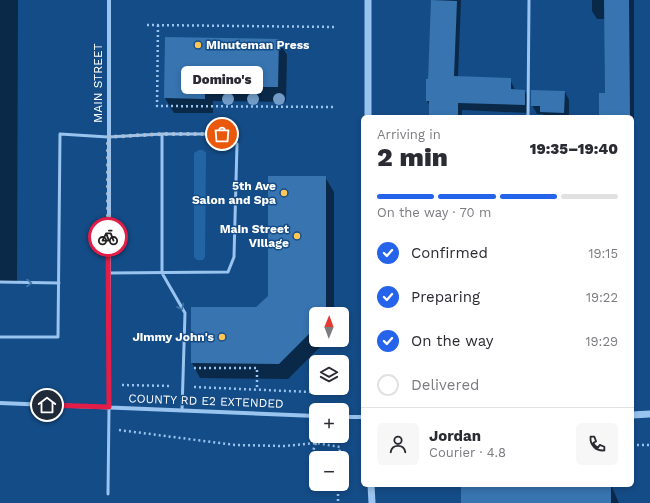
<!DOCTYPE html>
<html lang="en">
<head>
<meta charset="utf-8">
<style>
	:root { --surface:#fff; --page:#f7f7f7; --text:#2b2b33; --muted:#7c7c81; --line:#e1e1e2; --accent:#2563eb }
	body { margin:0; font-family:"Work Sans",sans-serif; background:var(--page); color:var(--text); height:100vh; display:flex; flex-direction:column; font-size:15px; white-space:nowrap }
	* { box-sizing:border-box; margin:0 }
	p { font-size:13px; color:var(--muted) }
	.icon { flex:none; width:22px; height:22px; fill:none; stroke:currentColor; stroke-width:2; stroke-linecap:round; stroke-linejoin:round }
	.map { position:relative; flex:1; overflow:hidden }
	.panel { position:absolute; left:361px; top:115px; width:273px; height:372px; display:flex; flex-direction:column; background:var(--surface); border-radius:6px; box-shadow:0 2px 6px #0003 }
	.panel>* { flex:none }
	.needle { width:26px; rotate:1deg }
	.controls { position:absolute; left:309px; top:307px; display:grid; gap:8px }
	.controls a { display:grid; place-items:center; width:40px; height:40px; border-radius:6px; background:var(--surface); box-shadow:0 2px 6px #0003; font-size:20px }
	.pin { position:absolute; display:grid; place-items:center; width:34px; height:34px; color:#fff; margin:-17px; border:2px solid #fff; border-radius:50%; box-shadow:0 1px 4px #0007 }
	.courier { position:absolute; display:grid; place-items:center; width:40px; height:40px; margin:-20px; border:3px solid #e11d48; border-radius:50%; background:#fff; color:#222; box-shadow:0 1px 5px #0007 }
	.bubble { position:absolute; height:28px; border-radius:6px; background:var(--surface); box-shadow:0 2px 6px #0003; font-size:13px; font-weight:800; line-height:28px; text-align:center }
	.head em { font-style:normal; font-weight:800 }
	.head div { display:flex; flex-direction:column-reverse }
	.head { display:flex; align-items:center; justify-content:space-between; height:68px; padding:0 16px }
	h1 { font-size:26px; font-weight:800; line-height:30px }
	.bar { display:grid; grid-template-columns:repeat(4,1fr); gap:6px 4px; align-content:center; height:48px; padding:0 16px }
	.bar i { height:5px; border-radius:3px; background:var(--line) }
	.bar .current { background:var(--accent) }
	.bar p { grid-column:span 4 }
	.line { display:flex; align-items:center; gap:10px; padding:0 16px; border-top:1px solid var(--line) }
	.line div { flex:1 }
	.round { display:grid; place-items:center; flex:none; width:42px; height:42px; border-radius:6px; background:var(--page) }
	ol { padding:0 16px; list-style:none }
	li { display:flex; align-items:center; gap:12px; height:44px }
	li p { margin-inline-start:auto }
	li .icon { padding:4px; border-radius:50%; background:var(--accent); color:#fff; stroke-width:4 }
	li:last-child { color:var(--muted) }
	li i { width:22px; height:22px; border:2px solid var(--line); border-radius:50% }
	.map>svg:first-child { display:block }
	.green { fill:#2364a5 }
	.shadow { fill:#0007 }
	.building { fill:#3774b0 }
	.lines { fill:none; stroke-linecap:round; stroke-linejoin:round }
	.path { stroke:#99c4ef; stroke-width:2.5; stroke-dasharray:2 3; stroke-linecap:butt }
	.service { stroke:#99c4ef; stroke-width:3 }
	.minor { stroke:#99c4ef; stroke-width:4 }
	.tertiary { stroke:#99c4ef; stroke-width:7 }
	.tree { fill:#729cc7 }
	.oneway { stroke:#4376ab }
	.done { stroke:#adc0d5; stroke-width:4; stroke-dasharray:0 7.2 }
	.route { stroke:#e11d48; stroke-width:5 }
	.poi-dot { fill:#ffc657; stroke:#144c87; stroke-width:1.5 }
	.labels { text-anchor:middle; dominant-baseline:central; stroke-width:3; stroke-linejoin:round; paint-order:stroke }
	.poi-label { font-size:12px; font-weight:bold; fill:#fff; stroke:#144c87; text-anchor:end }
	.street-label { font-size:12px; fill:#fff; stroke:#144c87 }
</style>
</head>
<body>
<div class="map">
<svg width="650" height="503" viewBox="0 0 650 503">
	<rect width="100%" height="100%" fill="#144c87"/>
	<path class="green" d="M199 150H203L206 153 205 257 203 260H197L194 257V153Z"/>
	<path class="shadow" d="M0 0H18L17 282H0Z
		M432 0H461L458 77 510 79 515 90 525 91 529 99V113L462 110V117H430V106L427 101Z
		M592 0H634V135H632V117H600L606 94 605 19H597L592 11Z
		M278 40 287 55 286 102 213 101V113H174L165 98Z
		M565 92 569 100V117H544L543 114H537L532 105Z
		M325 177 334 192V314H316V340H327L288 379 200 378 192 363 269 296Z
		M462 485H611L619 503H462Z"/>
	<path class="building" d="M431 0 457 1 454 76 511 78V89L525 90V105L458 103V117H429V101H426V79H428Z
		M604 0H629L630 117H599V93H605Z
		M165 37 279 39 278 87H205V99L164 98Z
		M531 90 565 91 564 113 540 112V106H531Z
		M268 176H326V314H316V327L279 364 191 363V307H256L268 296Z
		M461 485H611V503H461Z"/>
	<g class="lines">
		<path class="path" d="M147 25 336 27
			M158 25 157 106 335 107
			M194 368H257V390
			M122 385 171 386
			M194 387 311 392 337 391
			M311 392 310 373 316 365
			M119 430 235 445 284 446 316 443 340 447 339 458
			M316 443C312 453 309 460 316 470
			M632 445H650
			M338 484V503"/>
		<path class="service" d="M528 117 529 0
			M162 134V273L185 313 182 410
			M0 282 59 283
			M0 337H58L60 134 108 137 162 134H222L237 144 234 257 228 272 108 273
			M108 494 109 407"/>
		<path class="minor" d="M109 0V407
			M0 403 316 416
			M342 417H363"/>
		<path class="tertiary" d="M368 0V117
			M632 415 650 414
			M371 485 372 503"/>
	</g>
	<g class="tree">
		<circle cx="228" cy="99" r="6"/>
		<circle cx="253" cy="99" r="6"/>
		<circle cx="279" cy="99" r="6"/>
	</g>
	<defs><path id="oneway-chevron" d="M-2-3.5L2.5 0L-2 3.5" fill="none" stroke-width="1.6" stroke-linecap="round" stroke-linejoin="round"/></defs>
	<g class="oneway">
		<use href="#oneway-chevron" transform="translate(29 283)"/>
		<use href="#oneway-chevron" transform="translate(181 307) rotate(61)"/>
	</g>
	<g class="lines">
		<path class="done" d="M108 237V137L162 134H222"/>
		<path class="route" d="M47 405 109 407 108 237"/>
	</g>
	<g class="poi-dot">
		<circle cx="198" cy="45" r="4"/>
		<circle cx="284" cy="193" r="4"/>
		<circle cx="297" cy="236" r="4"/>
		<circle cx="222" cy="337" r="4"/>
	</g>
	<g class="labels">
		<g class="poi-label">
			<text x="206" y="45" text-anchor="start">Minuteman Press</text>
			<text x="276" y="186">5th Ave<tspan x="276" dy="14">Salon and Spa</tspan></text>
			<text x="289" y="229">Main Street<tspan x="289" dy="14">Village</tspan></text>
			<text x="214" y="337">Jimmy John's</text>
		</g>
		<g class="street-label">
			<text transform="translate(98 83) rotate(-90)">MAIN STREET</text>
			<text transform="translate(206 401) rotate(2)">COUNTY RD E2 EXTENDED</text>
		</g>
	</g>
</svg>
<div class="controls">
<a><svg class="needle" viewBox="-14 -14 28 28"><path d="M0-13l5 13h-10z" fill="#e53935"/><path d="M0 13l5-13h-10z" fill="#7c7c81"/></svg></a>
<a><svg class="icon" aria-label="layers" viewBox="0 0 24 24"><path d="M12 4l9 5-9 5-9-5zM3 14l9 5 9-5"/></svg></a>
<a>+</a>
<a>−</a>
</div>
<div class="pin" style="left:222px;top:134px;background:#ea580c"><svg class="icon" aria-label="bag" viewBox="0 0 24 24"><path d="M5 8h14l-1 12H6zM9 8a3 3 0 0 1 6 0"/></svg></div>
<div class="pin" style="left:47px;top:405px;background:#1f2937"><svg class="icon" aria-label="home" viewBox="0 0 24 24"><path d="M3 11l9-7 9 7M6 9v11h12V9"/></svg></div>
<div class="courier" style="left:108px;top:237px"><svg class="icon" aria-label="bike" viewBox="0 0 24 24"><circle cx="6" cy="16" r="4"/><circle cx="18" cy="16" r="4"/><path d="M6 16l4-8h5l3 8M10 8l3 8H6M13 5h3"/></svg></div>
<div class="bubble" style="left:181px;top:66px;width:82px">Domino's</div>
<section class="panel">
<div class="head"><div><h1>2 min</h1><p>Arriving in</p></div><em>19:35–19:40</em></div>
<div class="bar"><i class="current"></i><i class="current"></i><i class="current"></i><i></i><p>On the way · 70 m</p></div>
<ol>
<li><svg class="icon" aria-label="check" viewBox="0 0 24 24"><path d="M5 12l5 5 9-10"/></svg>Confirmed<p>19:15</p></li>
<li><svg class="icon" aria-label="check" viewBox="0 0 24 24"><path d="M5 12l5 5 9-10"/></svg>Preparing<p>19:22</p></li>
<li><svg class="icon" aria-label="check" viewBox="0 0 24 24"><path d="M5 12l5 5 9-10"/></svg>On the way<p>19:29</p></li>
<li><i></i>Delivered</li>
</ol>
<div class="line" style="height:72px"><a class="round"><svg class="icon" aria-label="person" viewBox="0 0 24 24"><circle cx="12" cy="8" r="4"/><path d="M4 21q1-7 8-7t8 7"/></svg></a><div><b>Jordan</b><p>Courier · 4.8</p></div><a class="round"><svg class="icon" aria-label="phone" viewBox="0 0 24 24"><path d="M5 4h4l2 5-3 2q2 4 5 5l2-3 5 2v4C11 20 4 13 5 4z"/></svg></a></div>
</section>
</div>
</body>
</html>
